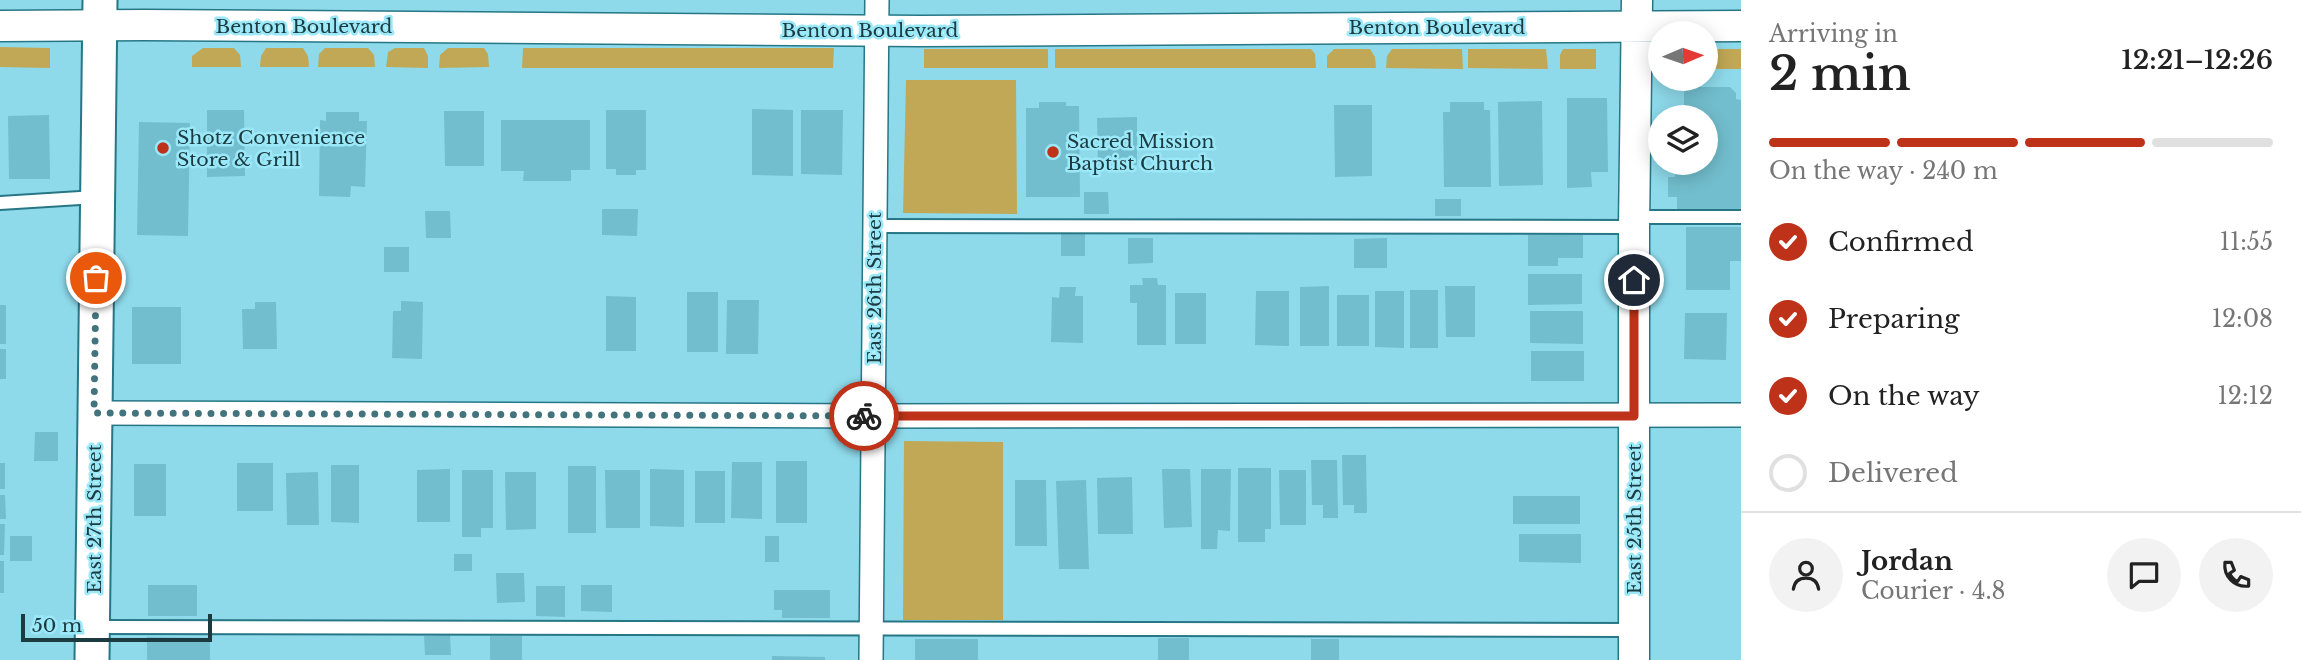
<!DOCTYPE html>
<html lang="en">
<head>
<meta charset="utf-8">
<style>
	:root { --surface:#fff; --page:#f2f2f2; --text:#222; --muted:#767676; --line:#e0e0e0; --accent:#bd3218 }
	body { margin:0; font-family:"Libre Baskerville",serif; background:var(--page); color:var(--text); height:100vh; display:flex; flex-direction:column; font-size:26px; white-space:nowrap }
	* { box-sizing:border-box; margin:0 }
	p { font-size:23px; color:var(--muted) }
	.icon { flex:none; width:38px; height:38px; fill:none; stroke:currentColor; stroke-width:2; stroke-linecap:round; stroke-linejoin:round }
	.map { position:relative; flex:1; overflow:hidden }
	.drawer { display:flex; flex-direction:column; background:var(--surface); width:560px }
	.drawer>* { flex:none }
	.needle { width:46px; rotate:88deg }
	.fabs { position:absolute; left:1648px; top:21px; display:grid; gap:14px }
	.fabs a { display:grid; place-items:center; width:70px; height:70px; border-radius:50%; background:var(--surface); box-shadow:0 4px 18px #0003; font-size:35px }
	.scale { position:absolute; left:21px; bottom:18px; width:191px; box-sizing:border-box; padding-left:7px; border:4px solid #1b3b41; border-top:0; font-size:19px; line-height:24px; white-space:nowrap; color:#1b3b41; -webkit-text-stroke:5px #9be8f8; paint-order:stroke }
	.pin { position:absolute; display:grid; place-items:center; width:60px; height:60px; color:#fff; margin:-30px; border:4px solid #fff; border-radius:50%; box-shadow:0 2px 7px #0007 }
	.courier { position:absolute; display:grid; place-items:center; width:70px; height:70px; margin:-35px; border:5px solid #bd3218; border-radius:50%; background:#fff; color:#222; box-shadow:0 2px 9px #0007 }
	.headline em { font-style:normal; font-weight:600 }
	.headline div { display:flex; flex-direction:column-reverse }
	.headline { display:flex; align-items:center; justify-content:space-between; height:119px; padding:0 28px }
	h1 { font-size:46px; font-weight:600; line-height:52px }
	.bar { display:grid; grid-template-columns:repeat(4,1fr); gap:10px 7px; align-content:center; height:84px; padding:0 28px }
	.bar i { height:9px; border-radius:5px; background:var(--line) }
	.bar .selected { background:var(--accent) }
	.bar p { grid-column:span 4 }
	.line { display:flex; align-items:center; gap:18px; padding:0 28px; border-top:2px solid var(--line) }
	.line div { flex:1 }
	.round { display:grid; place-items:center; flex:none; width:74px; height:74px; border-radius:37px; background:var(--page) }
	ol { padding:0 28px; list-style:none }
	li { display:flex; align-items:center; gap:21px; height:77px }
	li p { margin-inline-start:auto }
	li .icon { padding:7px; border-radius:50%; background:var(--accent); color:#fff; stroke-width:4 }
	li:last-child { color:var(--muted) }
	li i { width:38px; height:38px; border:4px solid var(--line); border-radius:50% }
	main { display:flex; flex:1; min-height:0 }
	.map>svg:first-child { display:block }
	.green { fill:#c1a856 }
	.building { fill:#72bece }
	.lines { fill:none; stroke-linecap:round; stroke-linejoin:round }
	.service-casing { stroke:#267685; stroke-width:16 }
	.minor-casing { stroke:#267685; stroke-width:26 }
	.tertiary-casing { stroke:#267685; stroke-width:33 }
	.secondary-casing { stroke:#267685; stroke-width:37 }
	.service { stroke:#fff; stroke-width:12 }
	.minor { stroke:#fff; stroke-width:23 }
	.tertiary { stroke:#fff; stroke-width:30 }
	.secondary { stroke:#fff; stroke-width:33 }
	.done { stroke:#43737c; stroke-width:7; stroke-dasharray:0 12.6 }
	.route { stroke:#bd3218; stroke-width:9 }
	.poi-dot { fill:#bd3218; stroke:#9be8f8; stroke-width:2.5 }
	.labels { text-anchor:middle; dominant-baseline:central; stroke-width:5; stroke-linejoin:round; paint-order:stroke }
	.street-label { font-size:19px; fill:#1b3b41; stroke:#9be8f8 }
	.poi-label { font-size:19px; fill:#1b3b41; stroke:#9be8f8; text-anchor:start }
</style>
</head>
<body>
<main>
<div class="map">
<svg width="1741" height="660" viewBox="0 0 1741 660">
	<rect width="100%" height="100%" fill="#8edaeb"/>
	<path class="green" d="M0 47 50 48V68L0 67Z
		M203 48H234L240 55 241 67H192V56Z
		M266 48H303L308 56 309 67H260L261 56Z
		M325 48H368L374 55 375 67H318L319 54Z
		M395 48H424L428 56V68L386 67 388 52Z
		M448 48H484L488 54 489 67 439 68 440 55Z
		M523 48H834L833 68H522Z
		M924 49H1048V68H924Z
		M1055 49H1311L1315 54 1316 68H1055Z
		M1334 49H1370L1375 57 1376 68H1327V56Z
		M1392 49H1462L1463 69 1386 68 1387 56Z
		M1468 49H1596V69H1560V55L1563 49H1546L1548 69 1468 68Z
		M1706 49H1741V69H1706Z
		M906 80H1016L1017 214 903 213Z
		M904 441 1003 442V620H903Z"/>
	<path class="building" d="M1692 87H1730L1736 93V99L1741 100V211L1677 210V197H1668V177H1675V163H1706V117H1675V106H1684V92Z
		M1567 98H1607L1608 172H1591L1592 187 1567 188Z
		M1542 101 1543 185 1499 186 1498 102Z
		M1039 102H1066V106H1079L1080 197H1026V108H1039Z
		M1450 102H1484V110H1490L1491 187H1444L1443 112H1450Z
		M1334 105H1372V176L1335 177Z
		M752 109 793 110V176L752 175Z
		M207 110H244L245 176 207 177Z
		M606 110H646V170H636V175H616V169H606Z
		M801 110H843L842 175 801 174Z
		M444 111H484V166H445Z
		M326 112H359V121H367L365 187 351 186 350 197 319 196 320 120 326 121Z
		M49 115 50 179H9L8 116Z
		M1137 117V165L1098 166 1097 118Z
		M501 120H590V170H571V181H523L524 171H501Z
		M139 122 190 123 188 236 137 235Z
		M1084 192H1108L1109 214H1084Z
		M1435 199H1461V216H1435Z
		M602 209H638L637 236 602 235Z
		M425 211H450L451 238H426Z
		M1686 227H1741V261H1730V290H1686Z
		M1061 234H1085V256H1061Z
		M1528 235H1583V258H1558V266H1528Z
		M1128 238H1153V263L1128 264Z
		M1387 238V268H1354V239Z
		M384 247H409V272H384Z
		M1528 274H1582V304L1528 305Z
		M1142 278H1157L1158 285H1166V345H1137V303H1130V285H1143Z
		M1329 286V346H1300V287Z
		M1445 286H1475V337H1446Z
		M1060 287H1076L1075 296H1083V343L1051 342 1052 297 1059 298Z
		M1410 290H1438V348H1410Z
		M1256 291H1289V346L1255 345Z
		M1375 291H1404V348L1375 347Z
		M687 292H718V352H687Z
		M1175 293H1206V344H1175Z
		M1337 295H1369V346H1337Z
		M606 296 636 297V351H606Z
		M727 300H759L758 354H726Z
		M401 301 423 302 422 359 392 358 393 311H401Z
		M255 302H276L277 349H243L242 309H255Z
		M0 305H6V344H0Z
		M132 307H181V364H132Z
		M1530 311H1583V344L1530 343Z
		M1685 313H1727L1726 360 1684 359Z
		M0 349H6V379H0Z
		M1531 351H1584V381H1531Z
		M35 432H58V461H34Z
		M1342 455H1366L1367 513H1354V505H1343Z
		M1311 460H1337L1338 518H1323V505H1312Z
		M776 461H807V523H776Z
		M732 462H762V519L731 518Z
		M0 463H5V489H0Z
		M237 463H273V511H237Z
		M134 464H166V516H134Z
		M331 465H359V523L331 522Z
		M568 466H596V533H568Z
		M1238 468H1271V529H1265V542H1238Z
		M450 469V522H417V470Z
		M650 469 684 470V527L650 526Z
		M1162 469H1190L1192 527 1164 528Z
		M1201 469H1231L1230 531 1218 530 1217 549H1201Z
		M462 470H493V528H481V537H462Z
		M605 470H640V528H606Z
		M1279 470H1306V525H1280Z
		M695 471H725V523H695Z
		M318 472 319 525H287L286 473Z
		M505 472H536V529L506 530Z
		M1132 477 1133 534H1098L1097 478Z
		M1015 480H1046L1047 546H1015Z
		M1086 480 1089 569H1059L1056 481Z
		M0 495H5L6 519H0Z
		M1513 496H1580V524H1513Z
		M0 524H5L4 555H0Z
		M1519 534H1581V563L1519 562Z
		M10 536H32V561H10Z
		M765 536H779V562H765Z
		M454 554H472V571H454Z
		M0 561H4V593H0Z
		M496 573H524L525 602 497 603Z
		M148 585H197V616H148Z
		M581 585H612V612L581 611Z
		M536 586H565V617L536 616Z
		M774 590H830V618H782V610H774Z
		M450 635 451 655H425L424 636Z
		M490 636H522V660H490Z
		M147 637 210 638V660H147Z
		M1158 638H1189V660H1158Z
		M915 639H978V660H915Z
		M1311 639H1339V660H1311Z
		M772 656 825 657V660H772Z"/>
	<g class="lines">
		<g class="service-casing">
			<path id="service" d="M0 203 96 197
				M1634 217H1741
				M875 226 1634 227
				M94 627 1633 630"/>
		</g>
		<g class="minor-casing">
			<path id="minor" d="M94 413 873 416 1741 415
				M871 660 877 0"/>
		</g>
		<g class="tertiary-casing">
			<path id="tertiary" d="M0 26 144 25 920 31 1741 26
				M1634 660V227L1637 0"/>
		</g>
		<g class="secondary-casing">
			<path id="secondary" d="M92 660 100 0"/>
		</g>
		<use href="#service" class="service"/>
		<use href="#minor" class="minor"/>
		<use href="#tertiary" class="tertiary"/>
		<use href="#secondary" class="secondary"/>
	</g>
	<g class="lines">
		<path class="done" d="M96 278 94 413 864 416"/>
		<path class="route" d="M864 416H1634V280"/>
	</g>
	<g class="poi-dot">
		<circle cx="163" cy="148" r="7"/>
		<circle cx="1053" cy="152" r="7"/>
	</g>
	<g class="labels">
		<g class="street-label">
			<text x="304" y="26">Benton Boulevard</text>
			<text x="1437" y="27">Benton Boulevard</text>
			<text x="870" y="30">Benton Boulevard</text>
			<text transform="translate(874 288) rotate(-90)">East 26th Street</text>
			<text transform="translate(94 519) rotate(-90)">East 27th Street</text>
			<text transform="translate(1634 519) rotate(-90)">East 25th Street</text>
		</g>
		<g class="poi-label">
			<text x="177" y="137">Shotz Convenience<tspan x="177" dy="22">Store &amp; Grill</tspan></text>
			<text x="1067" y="141">Sacred Mission<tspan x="1067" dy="22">Baptist Church</tspan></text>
		</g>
	</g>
</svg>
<div class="fabs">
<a><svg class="needle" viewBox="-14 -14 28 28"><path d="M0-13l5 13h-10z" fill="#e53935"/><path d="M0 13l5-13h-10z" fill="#767676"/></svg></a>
<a><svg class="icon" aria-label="layers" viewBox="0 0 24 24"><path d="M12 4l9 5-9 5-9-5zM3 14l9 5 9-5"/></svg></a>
</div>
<div class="scale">50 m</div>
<div class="pin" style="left:96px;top:278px;background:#ea580c"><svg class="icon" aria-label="bag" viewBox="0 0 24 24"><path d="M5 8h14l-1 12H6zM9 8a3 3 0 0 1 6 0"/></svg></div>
<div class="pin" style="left:1634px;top:280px;background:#1f2937"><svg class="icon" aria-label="home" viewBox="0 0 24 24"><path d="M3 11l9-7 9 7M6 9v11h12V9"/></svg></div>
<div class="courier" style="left:864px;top:416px"><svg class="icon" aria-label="bike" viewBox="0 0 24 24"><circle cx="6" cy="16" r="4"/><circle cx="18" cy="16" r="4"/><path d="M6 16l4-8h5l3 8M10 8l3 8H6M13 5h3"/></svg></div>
</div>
<section class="drawer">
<div class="headline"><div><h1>2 min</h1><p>Arriving in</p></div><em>12:21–12:26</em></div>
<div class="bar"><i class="selected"></i><i class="selected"></i><i class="selected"></i><i></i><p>On the way · 240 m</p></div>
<ol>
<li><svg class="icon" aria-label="check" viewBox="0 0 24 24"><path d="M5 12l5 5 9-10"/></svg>Confirmed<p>11:55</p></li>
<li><svg class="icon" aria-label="check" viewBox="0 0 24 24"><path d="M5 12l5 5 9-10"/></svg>Preparing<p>12:08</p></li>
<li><svg class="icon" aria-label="check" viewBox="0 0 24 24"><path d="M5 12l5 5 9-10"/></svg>On the way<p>12:12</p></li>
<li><i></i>Delivered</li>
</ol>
<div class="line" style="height:126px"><a class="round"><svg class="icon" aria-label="person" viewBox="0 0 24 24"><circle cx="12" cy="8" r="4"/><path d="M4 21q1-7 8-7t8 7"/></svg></a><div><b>Jordan</b><p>Courier · 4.8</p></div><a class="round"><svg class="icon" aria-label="chat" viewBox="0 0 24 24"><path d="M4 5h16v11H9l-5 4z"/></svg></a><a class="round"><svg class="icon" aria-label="phone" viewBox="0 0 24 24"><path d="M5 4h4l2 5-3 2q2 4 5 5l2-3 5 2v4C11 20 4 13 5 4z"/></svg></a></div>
</section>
</main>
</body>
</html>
